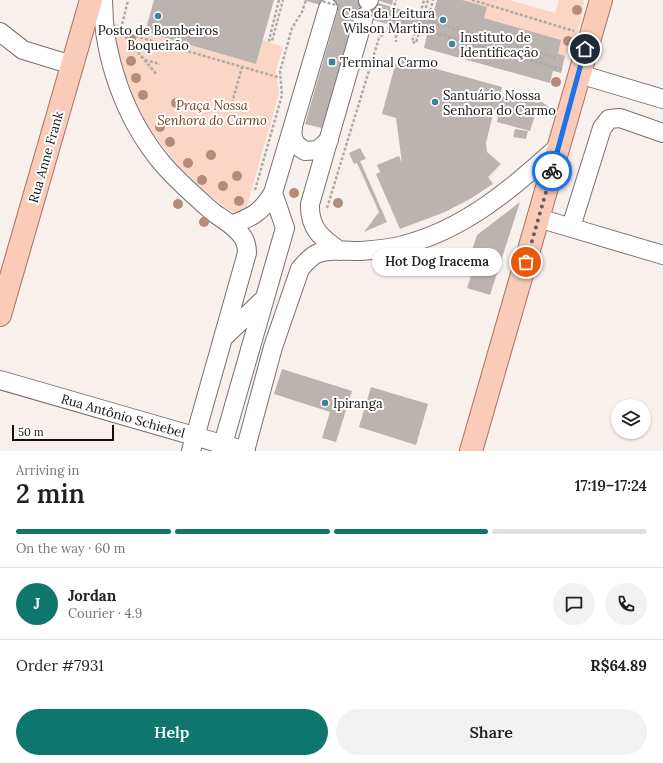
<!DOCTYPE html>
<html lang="en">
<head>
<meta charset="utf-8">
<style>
	:root { --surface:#fff; --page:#f2f2f2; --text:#202124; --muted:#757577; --line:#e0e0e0; --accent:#0f766e }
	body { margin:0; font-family:Lora,serif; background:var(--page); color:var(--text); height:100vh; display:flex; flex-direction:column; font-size:15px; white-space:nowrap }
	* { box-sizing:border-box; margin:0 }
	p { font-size:13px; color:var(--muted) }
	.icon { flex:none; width:22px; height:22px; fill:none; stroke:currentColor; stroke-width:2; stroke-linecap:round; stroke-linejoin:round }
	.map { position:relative; height:451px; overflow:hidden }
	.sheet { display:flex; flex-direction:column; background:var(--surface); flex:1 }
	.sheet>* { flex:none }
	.fabs { position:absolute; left:611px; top:399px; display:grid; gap:8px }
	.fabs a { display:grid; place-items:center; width:40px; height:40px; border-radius:50%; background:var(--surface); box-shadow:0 1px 3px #0004; font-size:20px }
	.scale { position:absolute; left:12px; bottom:10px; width:102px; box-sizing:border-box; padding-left:4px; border:2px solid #13100f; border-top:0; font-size:11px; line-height:14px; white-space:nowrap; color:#13100f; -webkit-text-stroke:3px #fff; paint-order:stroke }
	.pin { position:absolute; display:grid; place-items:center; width:34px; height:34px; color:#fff; margin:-17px; border:2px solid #fff; border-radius:50%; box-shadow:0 1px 4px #0007 }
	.courier { position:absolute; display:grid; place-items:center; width:40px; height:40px; margin:-20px; border:3px solid #1a73e8; border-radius:50%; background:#fff; color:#222; box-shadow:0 1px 5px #0007 }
	.bubble { position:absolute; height:28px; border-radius:14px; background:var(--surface); box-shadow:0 1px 3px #0004; font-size:13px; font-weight:600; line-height:28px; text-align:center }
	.headline em { font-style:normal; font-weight:600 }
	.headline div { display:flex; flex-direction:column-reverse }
	.headline { display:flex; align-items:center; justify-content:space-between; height:68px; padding:0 16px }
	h1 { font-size:26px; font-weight:600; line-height:30px }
	.bar { display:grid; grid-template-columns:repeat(4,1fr); gap:6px 4px; align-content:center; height:48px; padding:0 16px }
	.bar i { height:5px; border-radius:3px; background:var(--line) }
	.bar .on { background:var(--accent) }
	.bar p { grid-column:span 4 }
	.line { display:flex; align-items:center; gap:10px; padding:0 16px; border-top:1px solid var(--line) }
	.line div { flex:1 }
	.round { display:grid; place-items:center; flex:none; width:42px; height:42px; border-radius:21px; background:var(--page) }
	.action { display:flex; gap:8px; margin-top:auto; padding:8px 16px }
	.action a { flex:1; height:46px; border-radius:24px; background:var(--accent); color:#fff; font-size:16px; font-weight:600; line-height:46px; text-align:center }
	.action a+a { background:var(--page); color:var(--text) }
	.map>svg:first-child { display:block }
	.green { fill:#fbd6c7 }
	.building { fill:#bab3b0 }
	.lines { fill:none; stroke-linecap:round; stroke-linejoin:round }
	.minor-casing { stroke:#78716e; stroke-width:20 }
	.major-casing { stroke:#a7735e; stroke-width:24 }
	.path { stroke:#b0aaa7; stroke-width:2.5; stroke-dasharray:3 2; stroke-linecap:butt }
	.minor { stroke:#fff; stroke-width:18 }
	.major { stroke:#facbb8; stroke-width:22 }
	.path-bridge { stroke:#b0aaa7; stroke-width:2.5; stroke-dasharray:3 2; stroke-linecap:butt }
	.tree { fill:#b48b78 }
	.done { stroke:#635e5d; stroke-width:4; stroke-dasharray:0 7.2 }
	.route { stroke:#1a73e8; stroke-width:5 }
	.poi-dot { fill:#428096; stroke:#fff; stroke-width:1.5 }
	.labels { text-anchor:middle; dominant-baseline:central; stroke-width:4; stroke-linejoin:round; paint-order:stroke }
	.poi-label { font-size:13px; fill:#13100f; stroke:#fff; text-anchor:start }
	.park-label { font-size:13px; font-style:italic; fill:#7c3818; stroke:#fff }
	.street-label { font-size:13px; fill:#13100f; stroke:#fff }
</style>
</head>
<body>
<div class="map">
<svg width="663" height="451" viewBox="0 0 663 451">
	<rect width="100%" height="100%" fill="#f8f0ed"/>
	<path class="green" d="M462 0H509L555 13 559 0H584C582 20 577 40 565 56L558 54 561 40 484 18Z
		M112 23 256 64 263 40 283 47 276 70 279 93 245 213C232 216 221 204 211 196 171 164 134 115 120 65 116 51 114 37 112 23Z"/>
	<path class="building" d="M154 0H274L256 64 145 32Z
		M303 0H367L432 18 437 0H462L487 7 484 18 561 40 558 54 565 56 561 73 553 71 550 83 424 48 427 35 355 15 322 128 305 124 338 10Z
		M377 0H393L392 5Z
		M397 58 502 87 500 96 518 101 519 98 538 103 539 100 549 107 547 115 536 112 530 131 497 122 499 111 494 110 486 143 487 152 501 164 488 177 493 184 470 199 445 212 400 229 376 174 380 172 377 165 399 156 402 163 396 118 382 114Z
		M515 129 528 131 526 139 513 137Z
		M360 148 366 159 360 161 387 222 364 232 379 212 357 163 354 164 349 153Z
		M520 202 490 295 467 288 475 264 468 262 477 235Z
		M282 369 352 391 336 442 322 438 330 412 274 394Z
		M371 387 428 404 416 445 359 427Z"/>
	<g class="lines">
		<g class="minor-casing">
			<path id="minor" d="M103 0C103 57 125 119 162 163 177 181 196 197 214 213 224 220 237 227 244 239 246 243 247 248 247 253L191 451
				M368 1 369 0
				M0 32 23 50 72 65
				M579 74 663 99
				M293 128C291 139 295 145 305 151L318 150 329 140
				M273 193 285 228
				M538 218 663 255
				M231 225C252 217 261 213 273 193L328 8
				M571 227 602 128 609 119 620 118 663 133
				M340 251C321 238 309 228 310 204L364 17
				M224 337 264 299
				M0 380 246 451
				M221 451 285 228
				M245 451 273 347 300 269C305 263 309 258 316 254 328 248 347 251 361 251 375 250 389 249 403 245 464 230 514 187 559 146"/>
		</g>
		<g class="major-casing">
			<path id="major" d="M0 315 91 0
				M471 451 601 0"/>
		</g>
		<path class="path" d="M279 0 269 40 272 41 283 0
			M472 0 574 31
			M419 18 424 0
			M391 20 563 70
			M416 28 412 42 416 43 428 0
			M121 29 128 0
			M388 29 396 35V42
			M425 30 433 0
			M121 32 281 78
			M122 33 157 75
			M145 60 160 64
			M232 103 242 67
			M255 190 282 95 280 71 292 28 302 12 306 0
			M327 208 379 38 388 29 396 0"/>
		<use href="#minor" class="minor"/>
		<use href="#major" class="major"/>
		<path class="path-bridge" d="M318 0 554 67
			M416 28 419 18 557 58"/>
	</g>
	<g class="tree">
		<circle cx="577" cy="10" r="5"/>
		<circle cx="131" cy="39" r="5"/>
		<circle cx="568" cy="41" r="5"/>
		<circle cx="131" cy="61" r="5"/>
		<circle cx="136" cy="78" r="5"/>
		<circle cx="556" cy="82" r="5"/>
		<circle cx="143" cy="95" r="5"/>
		<circle cx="176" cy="103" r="5"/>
		<circle cx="160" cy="127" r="5"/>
		<circle cx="170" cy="142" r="5"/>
		<circle cx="211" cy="155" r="5"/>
		<circle cx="188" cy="163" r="5"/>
		<circle cx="237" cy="176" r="5"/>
		<circle cx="202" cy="180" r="5"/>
		<circle cx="223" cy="186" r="5"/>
		<circle cx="294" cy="193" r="5"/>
		<circle cx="239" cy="201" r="5"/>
		<circle cx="338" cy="203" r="5"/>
		<circle cx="178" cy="204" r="5"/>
		<circle cx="204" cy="222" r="5"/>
	</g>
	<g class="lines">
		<path class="done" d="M526 262 552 171"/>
		<path class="route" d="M552 171 585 49"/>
	</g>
	<g class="poi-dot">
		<circle cx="158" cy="16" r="4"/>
		<circle cx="443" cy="20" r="4"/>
		<circle cx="452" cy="44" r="4"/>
		<rect x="328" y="58" width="8" height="8" rx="2"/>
		<circle cx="435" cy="102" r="4"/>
		<circle cx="325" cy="403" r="4"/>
	</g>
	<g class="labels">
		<g class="poi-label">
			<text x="435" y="13" text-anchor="end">Casa da Leitura<tspan x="435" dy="15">Wilson Martins</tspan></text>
			<text x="158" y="30" text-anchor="middle">Posto de Bombeiros<tspan x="158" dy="15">Boqueirão</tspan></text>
			<text x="460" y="37">Instituto de<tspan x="460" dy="15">Identificação</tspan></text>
			<text x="340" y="62">Terminal Carmo</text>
			<text x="443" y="95">Santuário Nossa<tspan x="443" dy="15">Senhora do Carmo</tspan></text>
			<text x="333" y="403">Ipiranga</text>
		</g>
		<g class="park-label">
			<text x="212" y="105">Praça Nossa<tspan x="212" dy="15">Senhora do Carmo</tspan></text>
		</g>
		<g class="street-label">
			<text transform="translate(46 157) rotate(-74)">Rua Anne Frank</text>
			<text transform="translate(123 416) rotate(16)">Rua Antônio Schiebel</text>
		</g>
	</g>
</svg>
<div class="fabs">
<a><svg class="icon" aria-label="layers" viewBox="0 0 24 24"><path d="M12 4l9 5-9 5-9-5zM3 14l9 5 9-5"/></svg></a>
</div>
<div class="scale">50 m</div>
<div class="pin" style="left:526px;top:262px;background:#ea580c"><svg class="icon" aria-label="bag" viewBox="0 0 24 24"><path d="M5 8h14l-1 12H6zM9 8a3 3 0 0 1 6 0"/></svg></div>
<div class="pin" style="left:585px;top:49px;background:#1f2937"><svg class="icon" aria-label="home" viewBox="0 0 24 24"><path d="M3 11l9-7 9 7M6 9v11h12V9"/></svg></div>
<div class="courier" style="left:552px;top:171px"><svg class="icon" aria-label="bike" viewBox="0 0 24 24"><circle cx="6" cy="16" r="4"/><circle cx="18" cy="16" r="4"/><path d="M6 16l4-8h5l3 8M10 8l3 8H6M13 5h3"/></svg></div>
<div class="bubble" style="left:372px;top:248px;width:130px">Hot Dog Iracema</div>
</div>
<section class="sheet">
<div class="headline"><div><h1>2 min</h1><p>Arriving in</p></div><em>17:19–17:24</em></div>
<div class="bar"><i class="on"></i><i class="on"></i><i class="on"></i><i></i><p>On the way · 60 m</p></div>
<div class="line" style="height:72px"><b class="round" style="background:var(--accent);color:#fff">J</b><div><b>Jordan</b><p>Courier · 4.9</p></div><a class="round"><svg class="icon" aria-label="chat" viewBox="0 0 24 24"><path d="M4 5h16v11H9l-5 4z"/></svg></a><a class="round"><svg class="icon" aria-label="phone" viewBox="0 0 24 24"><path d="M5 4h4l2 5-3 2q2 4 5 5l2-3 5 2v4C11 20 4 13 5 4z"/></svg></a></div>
<div class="line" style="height:52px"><div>Order #7931</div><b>R$64.89</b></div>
<div class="action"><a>Help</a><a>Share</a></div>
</section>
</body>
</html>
